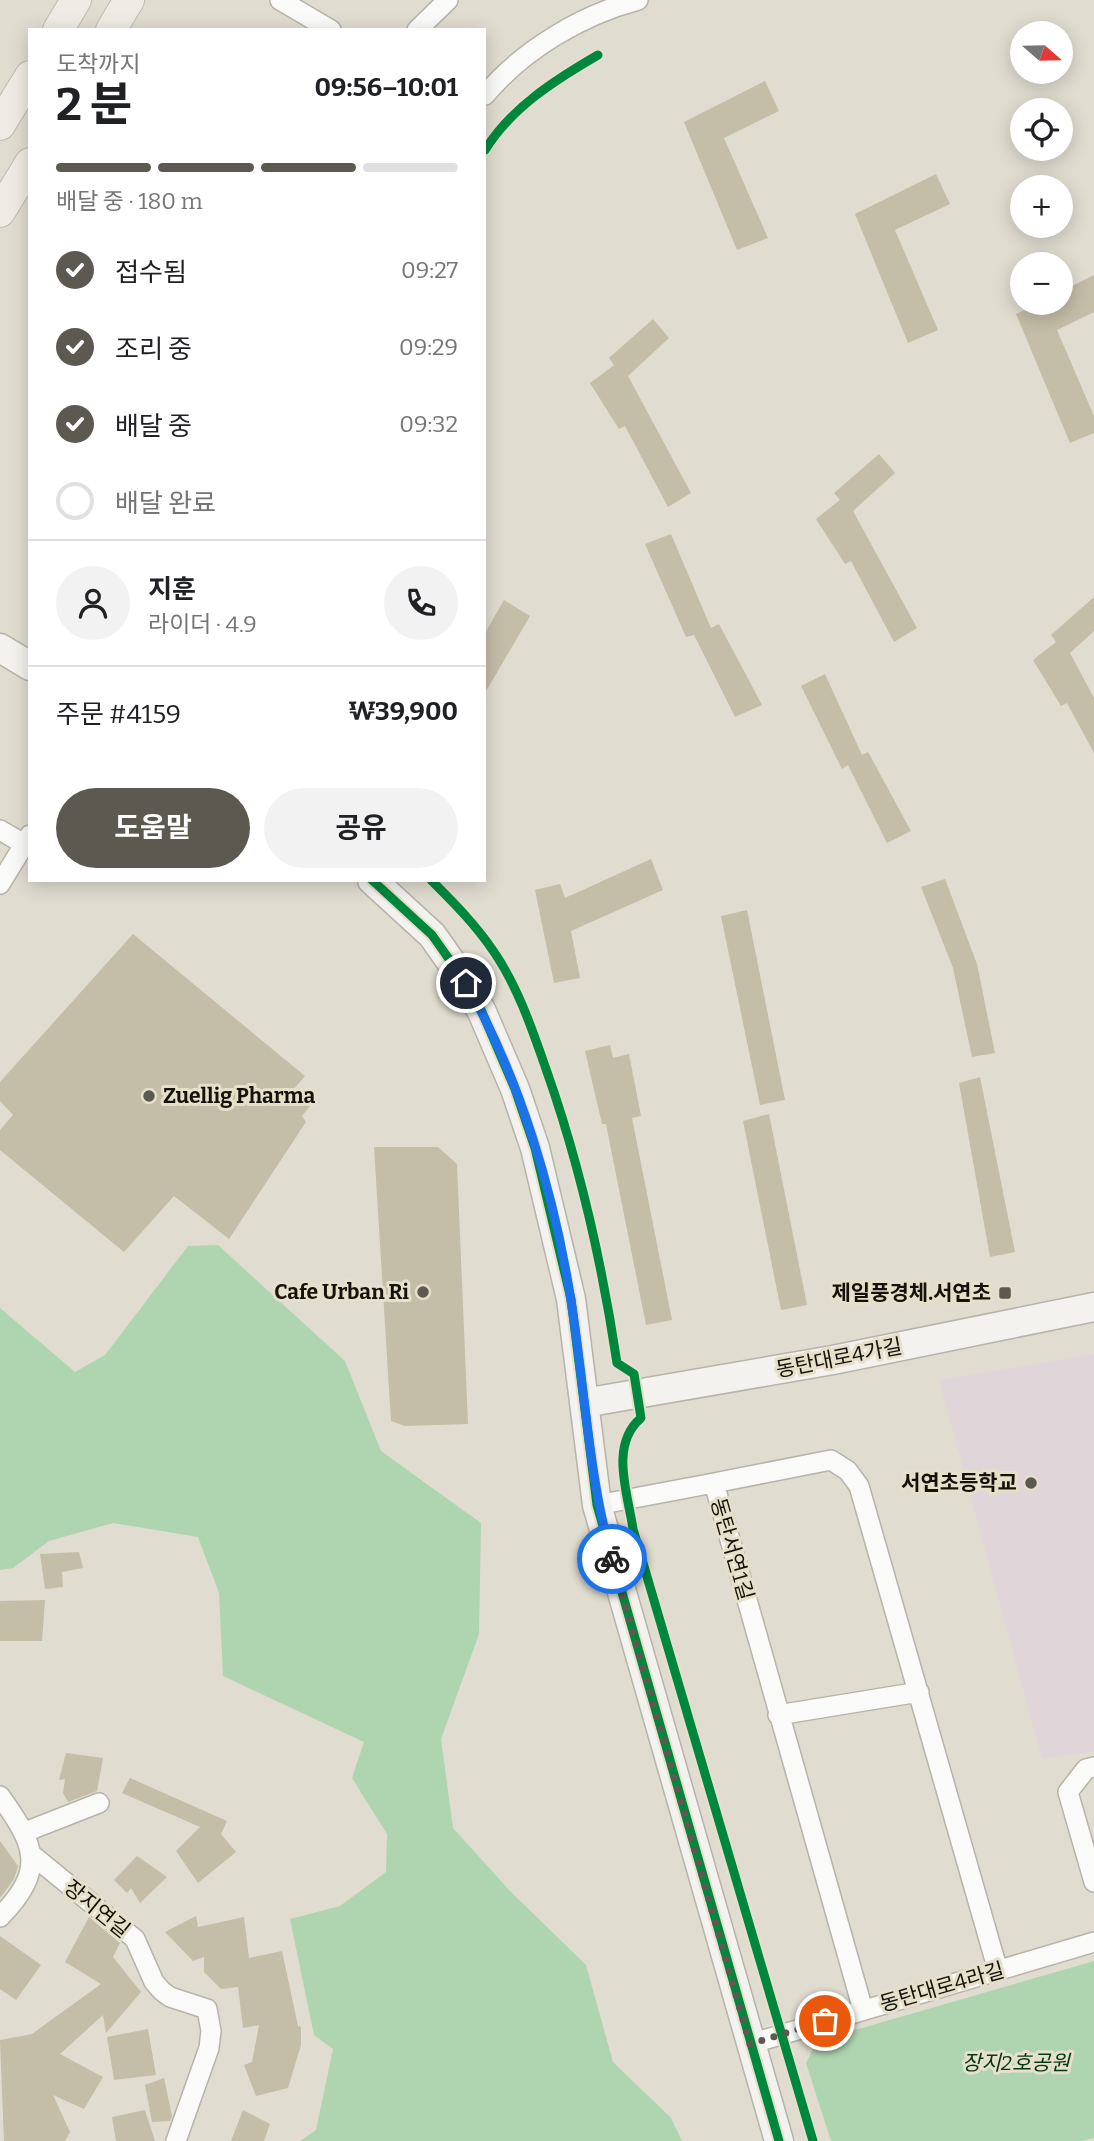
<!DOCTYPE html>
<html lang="ko">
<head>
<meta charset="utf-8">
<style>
	:root { --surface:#fff; --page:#f2f2f2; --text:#202124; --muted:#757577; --line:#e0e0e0; --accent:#5c5950 }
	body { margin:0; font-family:Bitter,"Noto Sans KR",serif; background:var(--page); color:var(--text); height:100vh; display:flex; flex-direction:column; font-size:26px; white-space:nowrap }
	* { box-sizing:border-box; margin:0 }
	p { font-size:23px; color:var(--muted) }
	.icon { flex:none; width:38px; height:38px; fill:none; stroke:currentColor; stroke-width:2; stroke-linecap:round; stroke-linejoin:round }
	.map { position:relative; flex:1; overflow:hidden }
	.side { position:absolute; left:28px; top:28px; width:458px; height:854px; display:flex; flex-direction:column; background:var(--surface); border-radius:0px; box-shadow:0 4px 18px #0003 }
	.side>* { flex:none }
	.needle { width:46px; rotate:110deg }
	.buttons { position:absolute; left:1010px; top:21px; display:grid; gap:14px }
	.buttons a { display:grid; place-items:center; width:63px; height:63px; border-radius:50%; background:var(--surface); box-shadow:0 4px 18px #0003; font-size:35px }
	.pin { position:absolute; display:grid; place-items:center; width:60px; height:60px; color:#fff; margin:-30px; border:4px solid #fff; border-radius:50%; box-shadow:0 2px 7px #0007 }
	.courier { position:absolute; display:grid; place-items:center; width:70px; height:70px; margin:-35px; border:5px solid #1a73e8; border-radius:50%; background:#fff; color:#222; box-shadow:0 2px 9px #0007 }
	.head em { font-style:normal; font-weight:700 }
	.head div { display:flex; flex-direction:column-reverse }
	.head { display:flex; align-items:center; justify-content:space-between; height:119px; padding:0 28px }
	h1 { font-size:46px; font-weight:700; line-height:52px }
	.bar { display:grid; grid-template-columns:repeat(4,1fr); gap:10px 7px; align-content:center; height:84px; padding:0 28px }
	.bar i { height:9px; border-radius:5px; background:var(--line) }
	.bar .active { background:var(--accent) }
	.bar p { grid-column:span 4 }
	.line { display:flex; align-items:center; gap:18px; padding:0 28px; border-top:2px solid var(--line) }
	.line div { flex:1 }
	.round { display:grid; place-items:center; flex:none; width:74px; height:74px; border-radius:37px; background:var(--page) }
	ol { padding:0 28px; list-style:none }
	li { display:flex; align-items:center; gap:21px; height:77px }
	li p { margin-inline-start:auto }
	li .icon { padding:7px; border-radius:50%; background:var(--accent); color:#fff; stroke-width:4 }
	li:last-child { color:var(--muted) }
	li i { width:38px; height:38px; border:4px solid var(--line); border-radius:50% }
	.action { display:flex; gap:14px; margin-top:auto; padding:14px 28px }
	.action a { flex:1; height:80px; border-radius:42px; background:var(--accent); color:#fff; font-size:28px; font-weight:700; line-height:80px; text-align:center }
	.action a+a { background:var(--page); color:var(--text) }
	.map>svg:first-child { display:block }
	.industrial { fill:#e0d5d9 }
	.green { fill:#afd5b0 }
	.building { fill:#c4bda7 }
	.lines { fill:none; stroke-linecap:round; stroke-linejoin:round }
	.street-casing { stroke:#b6b3aa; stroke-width:22 }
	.secondary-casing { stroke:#b6b3aa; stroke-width:31 }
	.primary-casing { stroke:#bcbab4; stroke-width:32 }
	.street { stroke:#fafaf8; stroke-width:19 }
	.secondary { stroke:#f4f2ee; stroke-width:28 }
	.primary { stroke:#eeebe4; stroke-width:30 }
	.cycleway-casing { stroke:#e6dfca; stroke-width:13 }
	.cycleway { stroke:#00873e; stroke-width:9 }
	.done { stroke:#5c5950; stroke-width:7; stroke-dasharray:0 12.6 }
	.route { stroke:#1a73e8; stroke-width:9 }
	.poi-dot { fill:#5c5950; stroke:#e6dfca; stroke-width:2.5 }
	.labels { text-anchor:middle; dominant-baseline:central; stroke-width:6; stroke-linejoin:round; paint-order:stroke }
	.poi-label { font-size:21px; font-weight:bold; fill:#15120b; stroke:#e6dfca; text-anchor:end }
	.street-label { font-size:21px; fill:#15120b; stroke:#e6dfca }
	.park-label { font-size:21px; font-style:italic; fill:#003914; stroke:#e6dfca }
</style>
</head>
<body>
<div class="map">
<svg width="1094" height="2141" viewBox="0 0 1094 2141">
	<rect width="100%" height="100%" fill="#e0dcd0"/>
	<path class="industrial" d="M1094 1354V1751L1042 1759 939 1380Z"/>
	<path class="green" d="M218 1245 345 1361 381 1451 481 1523 479 1634 441 1739 453 1828 510 1891 586 1965 613 2062 671 2118 682 2141H300L316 2130 333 2049 314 2035 290 1919 340 1906 386 1872 387 1834 352 1778 364 1742 223 1676 219 1593 198 1537 113 1523 49 1541 13 1568 0 1570V1308L75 1372 105 1355 188 1246Z
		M1094 1961V2138L1082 2141H831L806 2063 817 2041Z"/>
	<path class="building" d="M765 81 779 111 724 138 768 238 737 250 684 122Z
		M936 174 950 204 895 230 938 330 908 343 855 214Z
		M1094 275V312L1057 330 1094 416V433L1070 443 1016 314 1039 303H1060V292Z
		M653 319 669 338 628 376 691 493 668 507 625 426 619 429 590 383 614 365 609 358Z
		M879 454 895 473 853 511 917 628 894 642 851 561 845 564 816 519 840 500 834 493Z
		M671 534 711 628 719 624 762 705 735 717 694 635 686 637 645 544Z
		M1094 597V631L1070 653 1094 698V753L1067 703 1061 706 1033 660 1056 642 1051 635Z
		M504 600 530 616 485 693V633Z
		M825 674 862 755 868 752 911 831 887 843 848 765 842 769 801 686Z
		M651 859 663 890 571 931 580 978 554 983 535 890 560 884 565 898Z
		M945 879 977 964 995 1053 972 1057 953 968 921 887Z
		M747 910 785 1100 760 1105 721 916Z
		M133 934 305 1076 292 1091 310 1106 302 1116 306 1122 229 1239 174 1196 124 1252 0 1150V1130L13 1115 0 1101V1082Z
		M610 1045 613 1058 629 1054 641 1116 632 1118 672 1320 646 1325 606 1124H602L585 1051Z
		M980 1077 1015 1252 990 1257 959 1083Z
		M769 1114 807 1305 781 1310 743 1121Z
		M374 1147H438L457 1164 468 1424 405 1426 391 1421Z
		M79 1552 83 1568 62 1572 63 1587 45 1589 40 1554Z
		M45 1600 42 1641H0V1601Z
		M66 1753 103 1758 97 1791 68 1802 63 1793 65 1779 59 1780Z
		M130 1778 227 1821 221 1834 236 1852 198 1883 176 1851 200 1827 122 1793Z
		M0 1841 18 1866 14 1879 0 1898Z
		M137 1856 167 1877 140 1903 131 1888 127 1893 114 1880Z
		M196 1916 198 1927 244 1917 249 1958 282 1951 298 2026 301 2027V2045L288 2088 256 2096 244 2065 252 2062 259 2025 243 2028 238 1987 221 1989 204 1972V1957L193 1961 165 1932Z
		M89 1917 120 1943 113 1957 141 1992 106 2033 103 2015 60 2054 103 2077 84 2109 53 2095 70 2132 65 2141H4L0 2040 32 2034 101 1984 65 1962Z
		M0 1936 41 1965 16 2000 0 1989Z
		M148 2029 156 2075 114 2080 107 2037Z
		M164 2078 172 2116 170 2121 152 2122 145 2085Z
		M145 2110 155 2141H116L112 2117Z
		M243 2110 270 2124 264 2141H231Z"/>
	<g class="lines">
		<g class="street-casing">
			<path id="street" d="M280 0 331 30
				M417 30 448 0
				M485 95C523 50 581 15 638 0
				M0 830 24 844
				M0 884 30 835
				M597 1505 714 1483
				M778 1715 919 1692
				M1094 1767 1086 1769 1068 1792 1094 1882
				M0 1796C35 1845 47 1869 0 1917
				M25 1832 99 1803
				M31 1854 135 1939 154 1982 162 1991 170 1997 207 2009 211 2031 209 2048 176 2141
				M863 2010 714 1483 831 1460 848 1471 859 1486 998 1971
				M750 2044 1094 1942"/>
		</g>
		<g class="secondary-casing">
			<path id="secondary" d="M0 648 30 666
				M372 880 432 935 466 983 482 1012 515 1089 535 1148 571 1299 597 1505 779 2141
				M584 1403 833 1360 1094 1307"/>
		</g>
		<g class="primary-casing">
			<path id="primary" d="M58 30 76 0
				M111 30 129 0
				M0 125 30 76
				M0 212 30 163"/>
		</g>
		<use href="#street" class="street"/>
		<use href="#secondary" class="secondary"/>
		<use href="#primary" class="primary"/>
		<g class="cycleway-casing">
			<path id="cycleway" d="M485 150C512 107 555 80 598 55
				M372 880 432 935 466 983 482 1012 515 1089 535 1148 571 1299 597 1505 779 2141
				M431 880C454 903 476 925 494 952 518 987 532 1029 546 1069 580 1165 602 1263 617 1363L634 1374 641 1418C609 1445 628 1494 633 1529L813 2141"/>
		</g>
		<use href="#cycleway" class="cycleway"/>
	</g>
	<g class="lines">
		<path class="done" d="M612 1559 750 2044 825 2021"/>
		<path class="route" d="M466 983C520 1079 554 1192 571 1301 585 1387 588 1474 612 1559"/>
	</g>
	<g class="poi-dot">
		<circle cx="149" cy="1096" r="7"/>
		<circle cx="423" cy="1292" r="7"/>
		<rect x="998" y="1286" width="14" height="14" rx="3.5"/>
		<circle cx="1031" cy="1483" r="7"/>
	</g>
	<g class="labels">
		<g class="poi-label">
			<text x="163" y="1096" text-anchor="start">Zuellig Pharma</text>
			<text x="409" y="1292">Cafe Urban Ri</text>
			<text x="991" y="1293">제일풍경체.서연초</text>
			<text x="1017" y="1483">서연초등학교</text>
		</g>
		<g class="street-label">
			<text transform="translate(839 1358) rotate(-11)">동탄대로4가길</text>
			<text transform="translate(732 1549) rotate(74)">동탄서연1길</text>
			<text transform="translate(97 1909) rotate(39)">장지연길</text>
			<text transform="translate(942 1987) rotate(-16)">동탄대로4라길</text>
		</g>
		<g class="park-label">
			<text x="1016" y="2063">장지2호공원</text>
		</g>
	</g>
</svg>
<div class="buttons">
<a><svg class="needle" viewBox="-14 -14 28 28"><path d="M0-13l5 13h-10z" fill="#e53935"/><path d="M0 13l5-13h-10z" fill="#757577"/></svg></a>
<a><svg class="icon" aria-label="locate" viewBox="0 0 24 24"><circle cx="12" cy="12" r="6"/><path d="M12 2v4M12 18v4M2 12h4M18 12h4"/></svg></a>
<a>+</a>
<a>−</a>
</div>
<div class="pin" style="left:825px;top:2021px;background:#ea580c"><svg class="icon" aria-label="bag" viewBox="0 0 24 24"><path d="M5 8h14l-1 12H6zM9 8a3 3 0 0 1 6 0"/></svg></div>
<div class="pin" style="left:466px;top:983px;background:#1f2937"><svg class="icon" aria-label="home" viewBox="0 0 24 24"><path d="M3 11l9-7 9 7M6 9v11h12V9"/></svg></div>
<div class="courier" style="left:612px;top:1559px"><svg class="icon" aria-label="bike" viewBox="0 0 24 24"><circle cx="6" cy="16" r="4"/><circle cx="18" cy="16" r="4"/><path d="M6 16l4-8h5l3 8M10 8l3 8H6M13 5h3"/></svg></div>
<section class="side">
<div class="head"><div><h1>2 분</h1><p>도착까지</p></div><em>09:56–10:01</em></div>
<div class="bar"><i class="active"></i><i class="active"></i><i class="active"></i><i></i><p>배달 중 · 180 m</p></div>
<ol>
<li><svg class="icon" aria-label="check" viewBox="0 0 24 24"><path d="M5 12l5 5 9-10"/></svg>접수됨<p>09:27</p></li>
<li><svg class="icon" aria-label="check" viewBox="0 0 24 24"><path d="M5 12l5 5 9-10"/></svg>조리 중<p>09:29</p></li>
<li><svg class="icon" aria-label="check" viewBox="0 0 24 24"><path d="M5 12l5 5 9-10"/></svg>배달 중<p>09:32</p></li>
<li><i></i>배달 완료</li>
</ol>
<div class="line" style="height:126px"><a class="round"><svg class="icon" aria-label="person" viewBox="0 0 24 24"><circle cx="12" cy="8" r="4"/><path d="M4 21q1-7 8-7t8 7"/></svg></a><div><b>지훈</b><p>라이더 · 4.9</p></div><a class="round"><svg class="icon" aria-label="phone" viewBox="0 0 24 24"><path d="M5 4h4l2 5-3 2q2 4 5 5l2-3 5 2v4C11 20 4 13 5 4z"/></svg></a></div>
<div class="line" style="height:91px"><div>주문 #4159</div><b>₩39,900</b></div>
<div class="action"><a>도움말</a><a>공유</a></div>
</section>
</div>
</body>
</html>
